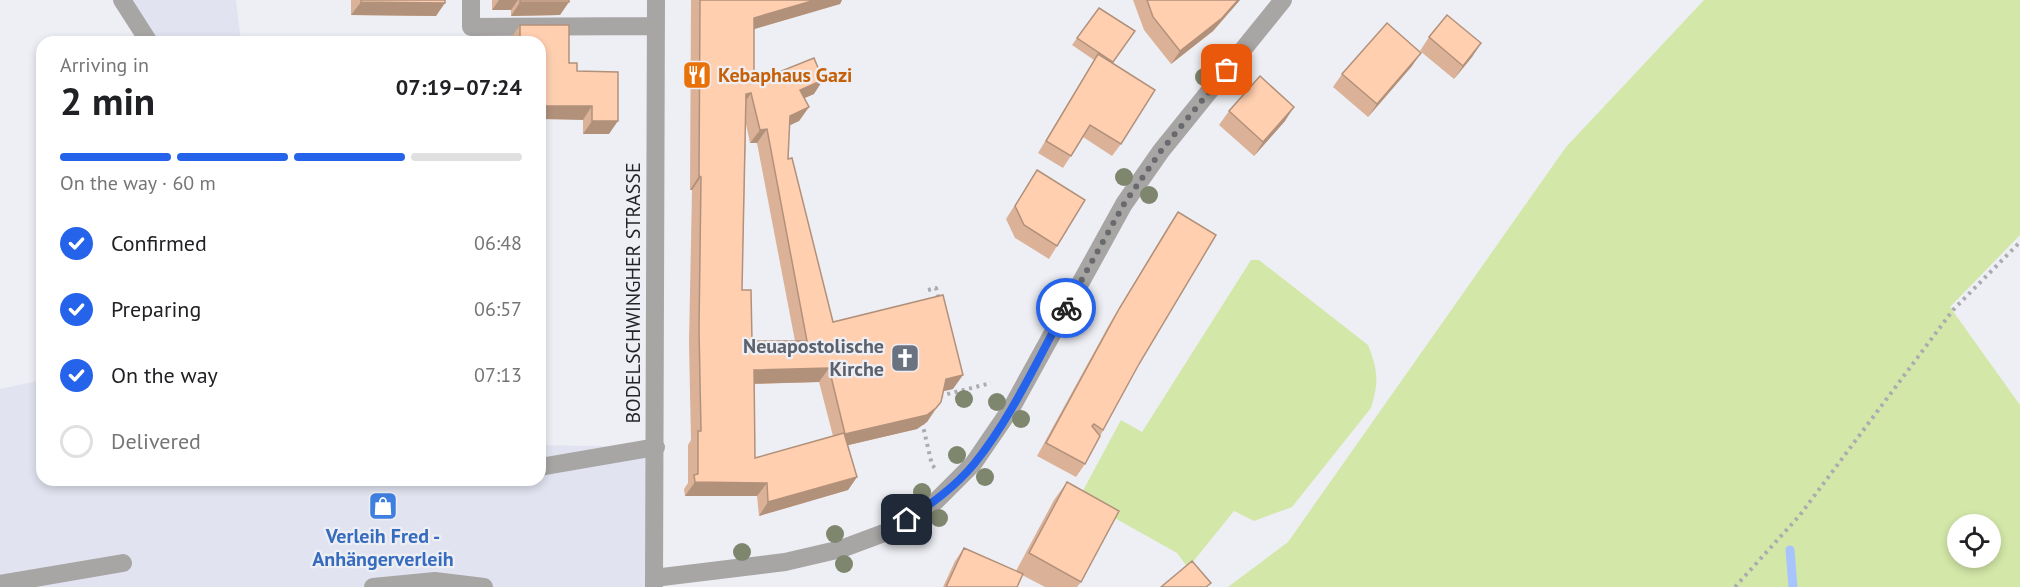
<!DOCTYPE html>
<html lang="en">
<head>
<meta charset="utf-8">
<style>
	:root { --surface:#fff; --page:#f2f2f2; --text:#202124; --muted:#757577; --line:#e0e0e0; --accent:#2563eb }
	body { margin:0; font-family:"PT Sans",sans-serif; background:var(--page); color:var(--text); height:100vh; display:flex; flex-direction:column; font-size:22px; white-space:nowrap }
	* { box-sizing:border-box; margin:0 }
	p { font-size:20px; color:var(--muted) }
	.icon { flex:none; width:33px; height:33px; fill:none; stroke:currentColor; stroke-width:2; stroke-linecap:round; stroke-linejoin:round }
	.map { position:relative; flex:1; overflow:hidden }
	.drawer { position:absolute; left:36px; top:36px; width:510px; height:450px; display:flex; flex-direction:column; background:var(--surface); border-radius:18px; box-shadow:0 3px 9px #0003 }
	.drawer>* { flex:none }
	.controls { position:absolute; left:1947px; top:514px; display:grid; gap:12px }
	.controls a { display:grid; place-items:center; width:54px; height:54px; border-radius:50%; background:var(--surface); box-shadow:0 3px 9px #0003; font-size:30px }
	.pin { position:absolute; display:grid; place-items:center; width:51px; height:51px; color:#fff; margin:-26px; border-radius:12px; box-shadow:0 3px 9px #0006 }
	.courier { position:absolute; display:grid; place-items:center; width:60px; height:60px; margin:-30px; border:4px solid #2563eb; border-radius:50%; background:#fff; color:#222; box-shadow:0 2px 8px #0007 }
	.summary em { font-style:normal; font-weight:700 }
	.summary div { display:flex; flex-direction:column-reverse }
	.summary { display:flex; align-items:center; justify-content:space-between; height:102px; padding:0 24px }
	h1 { font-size:39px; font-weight:700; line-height:45px }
	.bar { display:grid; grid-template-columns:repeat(4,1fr); gap:9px 6px; align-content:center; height:72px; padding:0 24px }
	.bar i { height:8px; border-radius:4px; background:var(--line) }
	.bar .current { background:var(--accent) }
	.bar p { grid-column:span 4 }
	ol { padding:0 24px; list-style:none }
	li { display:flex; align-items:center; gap:18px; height:66px }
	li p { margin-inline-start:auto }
	li .icon { padding:6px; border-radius:50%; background:var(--accent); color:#fff; stroke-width:4 }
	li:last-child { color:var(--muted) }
	li i { width:33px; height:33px; border:3px solid var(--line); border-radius:50% }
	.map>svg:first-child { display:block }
	.built { fill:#e1e4f0 }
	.green { fill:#d3e7a8; fill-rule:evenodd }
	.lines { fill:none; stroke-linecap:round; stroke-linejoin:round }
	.stream { stroke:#a7c4fc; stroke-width:9 }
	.path { stroke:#abacb0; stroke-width:4; stroke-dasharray:3 4.5; stroke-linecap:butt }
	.minor { stroke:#a8a5a5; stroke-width:18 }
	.tree { fill:#7f866e }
	.wall { fill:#dbb297; fill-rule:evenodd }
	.shaded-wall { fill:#b2917b }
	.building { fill:#ffcfb0; stroke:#b2917b; stroke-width:1.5; fill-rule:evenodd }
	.done { stroke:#696a6d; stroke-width:6; stroke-dasharray:0 10.8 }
	.route { stroke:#2563eb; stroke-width:8 }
	.labels { text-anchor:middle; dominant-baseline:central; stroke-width:4.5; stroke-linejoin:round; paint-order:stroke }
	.food-label { font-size:20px; font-weight:bold; fill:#c56008; stroke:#eeeff4; text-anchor:start }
	.street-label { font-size:20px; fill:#222324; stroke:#eeeff4 }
	.worship-label { font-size:20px; font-weight:bold; fill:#5b616d; stroke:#eeeff4; text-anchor:end }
	.shop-label { font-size:20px; font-weight:bold; fill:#366cbe; stroke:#eeeff4 }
</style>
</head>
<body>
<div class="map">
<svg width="2020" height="587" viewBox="0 0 2020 587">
	<rect width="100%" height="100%" fill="#eeeff4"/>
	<path class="built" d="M132 0H236L241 42H159Z
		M42 380V480H540V445L656 447 654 587H0V389Z"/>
	<path class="green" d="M1704 0H2020V235L1950 307 2020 405V587H1228L1288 542 1566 147ZM1958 525H1990V558H1958Z
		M1251 260H1259L1368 345C1378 370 1379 382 1371 408L1292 507 1254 521 1234 511 1188 568 1177 553 1079 498 1121 420 1142 432Z"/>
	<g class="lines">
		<path class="stream" d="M1790 550 1793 587"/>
		<path class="path" d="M928 290 936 288 939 300
			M940 396 991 383
			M922 422 932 465 936 469
			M1735 587 1800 515 1953 310 2020 242"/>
		<path class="minor" d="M122 0 149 42
			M471 0V27L656 26
			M540 467 656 447
			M654 578 785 562 841 549 892 530 936 501 973 464 1012 407 1124 204 1161 151 1283 0
			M0 584 123 563
			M373 587 435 581 484 587
			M654 587 656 0"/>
	</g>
	<g class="tree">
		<circle cx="1204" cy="77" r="9"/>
		<circle cx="1124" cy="177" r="9"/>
		<circle cx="1149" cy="195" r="9"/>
		<circle cx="1052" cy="297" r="9"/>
		<circle cx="1081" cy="311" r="9"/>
		<circle cx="964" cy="399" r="9"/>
		<circle cx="997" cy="402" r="9"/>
		<circle cx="1021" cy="419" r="9"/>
		<circle cx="957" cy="455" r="9"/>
		<circle cx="985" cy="477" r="9"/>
		<circle cx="922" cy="492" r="9"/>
		<circle cx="939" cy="518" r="9"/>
		<circle cx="835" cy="534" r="9"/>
		<circle cx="742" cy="552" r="9"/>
		<circle cx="844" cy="564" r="9"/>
	</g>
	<path class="wall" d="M351 0H445L436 16 351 15Z
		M492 0H569L560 15 511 16V10H492Z
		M691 0H842L840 4 754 29V82L814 94 804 98 809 107 799 121 789 125 788 159 833 322 953 389 943 391 941 402 927 422 917 429 848 445 857 477 848 490 759 516 757 496H685L684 489 688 483V445L691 440 689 343 692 190H690ZM746 124 750 143H757L795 341H752L742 290ZM819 382 833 436 755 458 754 384Z
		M1133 0H1240L1213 31 1171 64 1144 30Z
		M1099 8 1135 31 1112 63 1121 144 1112 156 1083 137 1063 168 1038 153 1094 60 1072 45Z
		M520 25 569 63 577 71 609 134H583V120L540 42H511V38Z
		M1429 37 1481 43 1472 57 1454 79 1420 51Z
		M1412 66 1368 117 1333 87 1342 74Z
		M1229 111 1285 121 1254 156 1219 125Z
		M1037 170 1057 246 1049 259 1015 238 1006 219Z
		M1178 212 1139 364 1085 464 1076 477 1037 456 1110 323 1169 225Z
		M1067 482 1081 582 1077 587H1045L1022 575 1017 587H943L955 561 964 548 1016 571 1054 500Z"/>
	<path class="shaded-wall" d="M499 0H518L511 10H492Z
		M815 0H842L840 4 744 32 754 18Z
		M1238 0H1240L1213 31 1171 64 1180 51Z
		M361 2 445 3 436 16 351 15Z
		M520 2H569L560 15 511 16Z
		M1481 43 1472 57 1454 79 1463 66Z
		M1421 53 1412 66 1368 117 1377 104Z
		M823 80 814 94 791 104 800 90Z
		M751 93 742 107 746 94Z
		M540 106H592L583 120 540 119Z
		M809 107 799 121 780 130 790 116Z
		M1294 107 1285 121 1254 156 1263 142Z
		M592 121H618L609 134H583Z
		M767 129 757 143H750L760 130Z
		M699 176 701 177 692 190H690Z
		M829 368 819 382 744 384 754 370Z
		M963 375 953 389 936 393 946 379Z
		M936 408 927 422 917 429 836 448 845 434Z
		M857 477 848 490 759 516 768 502Z
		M695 482 767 483 757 496H685Z"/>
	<path class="building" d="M361 0H445V3L361 2Z
		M520 0H569V2H520Z
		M700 0H815L754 18V82L814 58 823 80 800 90 809 107 790 116 788 159 792 158 833 322 943 295 963 375 946 379 941 402 936 408 927 415 845 434 829 368 754 370 755 458 844 433 857 477 768 502 767 483 695 482 694 475 698 474V431H701L699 329 701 177 699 176ZM751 93 760 130 767 129 807 341H752L751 290H742L746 94Z
		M1147 0H1238L1222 18 1180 51 1153 17Z
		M1099 8 1135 31 1113 62 1077 38Z
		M1447 15 1481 43 1463 66 1429 37Z
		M1387 23 1421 53 1377 104 1342 74Z
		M520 25H569V63H577V71L618 72V121H592V106H540V42H520Z
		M1098 54 1155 90 1121 144 1090 125 1071 156 1046 141Z
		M1260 76 1294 107 1263 142 1229 111Z
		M1037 170 1085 200 1057 246 1024 225 1015 206Z
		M1178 212 1216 235 1139 364 1103 430 1094 424 1092 426 1100 436 1085 464 1046 443 1119 309Z
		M1067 482 1119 511 1081 582 1029 553Z
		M964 548 1023 574 1017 587H946Z
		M1192 561 1211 583 1206 587H1161Z"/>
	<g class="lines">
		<path class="done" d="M1066 308 1124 204 1161 151 1227 70"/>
		<path class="route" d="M907 520C931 504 955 487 974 464 1012 417 1037 360 1066 308"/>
	</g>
	<defs>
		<g id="restaurant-square" transform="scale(1.5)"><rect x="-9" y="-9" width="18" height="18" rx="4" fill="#e8710a" stroke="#eeeff4"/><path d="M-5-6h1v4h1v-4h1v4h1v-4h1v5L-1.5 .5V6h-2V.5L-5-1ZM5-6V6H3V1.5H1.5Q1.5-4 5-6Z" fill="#fff"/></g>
		<g id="church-square" transform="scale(1.5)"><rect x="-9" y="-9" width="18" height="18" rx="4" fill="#6b7280" stroke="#eeeff4"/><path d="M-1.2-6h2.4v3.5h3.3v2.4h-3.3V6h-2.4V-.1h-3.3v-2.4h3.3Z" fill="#fff"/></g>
		<g id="shop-square" transform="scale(1.5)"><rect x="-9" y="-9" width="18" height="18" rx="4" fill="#3f7fe0" stroke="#eeeff4"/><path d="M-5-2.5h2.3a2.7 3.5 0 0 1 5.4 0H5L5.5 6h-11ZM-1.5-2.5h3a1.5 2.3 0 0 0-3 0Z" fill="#fff"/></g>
	</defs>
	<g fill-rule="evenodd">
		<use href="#restaurant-square" x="697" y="75"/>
		<use href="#church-square" x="905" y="358"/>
		<use href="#shop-square" x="383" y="506"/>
	</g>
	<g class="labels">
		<g class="food-label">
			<text x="718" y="75">Kebaphaus Gazi</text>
		</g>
		<g class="street-label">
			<text transform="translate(633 293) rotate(-90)">BODELSCHWINGHER STRASSE</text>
		</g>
		<g class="worship-label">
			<text x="884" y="346">Neuapostolische<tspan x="884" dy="23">Kirche</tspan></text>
		</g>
		<g class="shop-label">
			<text x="383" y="536">Verleih Fred -<tspan x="383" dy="23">Anhängerverleih</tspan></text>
		</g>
	</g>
</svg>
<div class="controls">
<a><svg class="icon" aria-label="locate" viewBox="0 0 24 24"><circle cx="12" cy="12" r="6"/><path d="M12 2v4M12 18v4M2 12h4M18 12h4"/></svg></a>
</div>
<div class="pin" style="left:1227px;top:70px;background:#ea580c"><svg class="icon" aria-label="bag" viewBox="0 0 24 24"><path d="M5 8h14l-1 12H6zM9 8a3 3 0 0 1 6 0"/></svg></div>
<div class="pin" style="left:907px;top:520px;background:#1f2937"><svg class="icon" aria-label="home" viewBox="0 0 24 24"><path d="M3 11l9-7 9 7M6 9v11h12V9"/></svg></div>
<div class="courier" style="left:1066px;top:308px"><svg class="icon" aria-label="bike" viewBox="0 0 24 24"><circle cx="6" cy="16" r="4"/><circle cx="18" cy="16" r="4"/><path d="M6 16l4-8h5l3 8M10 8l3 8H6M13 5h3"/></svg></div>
<section class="drawer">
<div class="summary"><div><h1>2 min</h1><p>Arriving in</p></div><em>07:19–07:24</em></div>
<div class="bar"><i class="current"></i><i class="current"></i><i class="current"></i><i></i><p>On the way · 60 m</p></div>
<ol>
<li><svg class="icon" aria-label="check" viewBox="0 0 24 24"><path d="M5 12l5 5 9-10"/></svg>Confirmed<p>06:48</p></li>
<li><svg class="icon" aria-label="check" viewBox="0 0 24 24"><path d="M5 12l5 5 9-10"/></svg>Preparing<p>06:57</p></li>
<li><svg class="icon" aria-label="check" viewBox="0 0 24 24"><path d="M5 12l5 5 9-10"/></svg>On the way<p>07:13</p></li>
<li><i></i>Delivered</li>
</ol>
</section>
</div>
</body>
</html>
